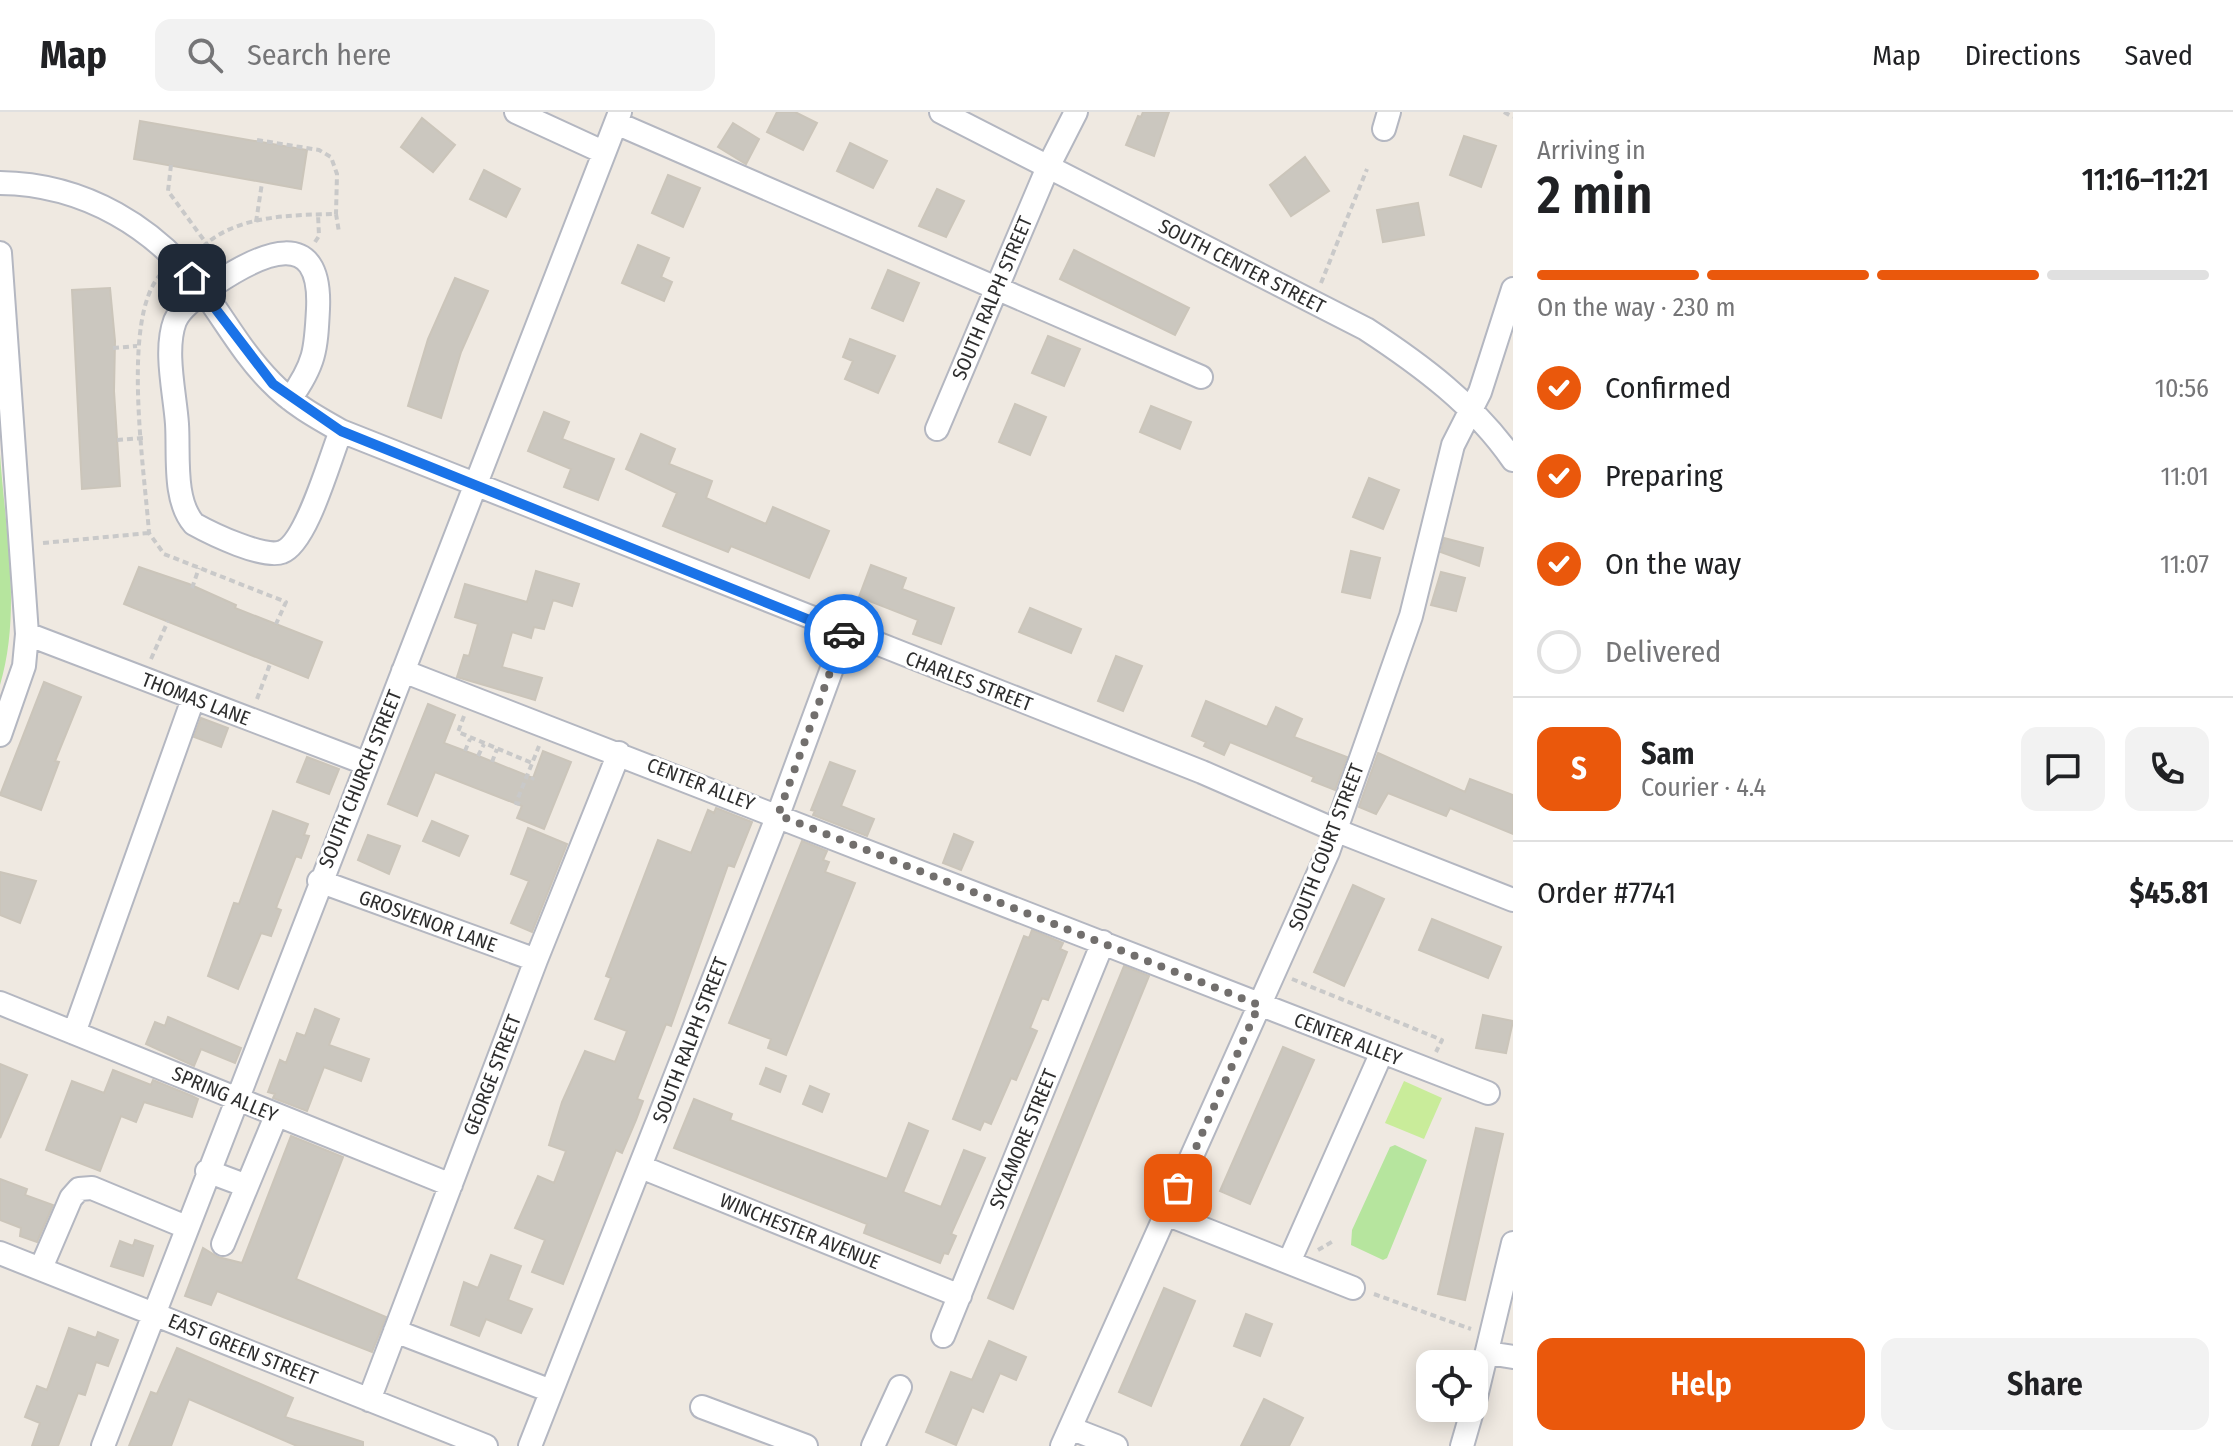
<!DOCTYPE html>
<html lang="en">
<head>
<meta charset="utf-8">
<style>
	:root { --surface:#fff; --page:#f2f2f2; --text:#202124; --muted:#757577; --line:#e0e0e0; --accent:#ea580c }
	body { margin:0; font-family:"Fira Sans Condensed",sans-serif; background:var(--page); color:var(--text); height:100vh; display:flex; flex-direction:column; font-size:30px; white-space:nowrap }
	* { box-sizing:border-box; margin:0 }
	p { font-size:26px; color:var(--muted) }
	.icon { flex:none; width:44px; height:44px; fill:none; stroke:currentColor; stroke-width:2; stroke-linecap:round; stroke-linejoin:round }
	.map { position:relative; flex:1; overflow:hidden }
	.sheet { display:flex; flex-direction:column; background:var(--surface); width:720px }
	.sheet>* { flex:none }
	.fabs { position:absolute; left:1416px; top:1238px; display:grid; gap:16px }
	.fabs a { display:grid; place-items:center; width:72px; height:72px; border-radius:16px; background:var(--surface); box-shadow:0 4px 20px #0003; font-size:40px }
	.pin { position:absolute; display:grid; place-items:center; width:68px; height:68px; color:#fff; margin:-34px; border-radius:16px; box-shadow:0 4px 12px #0006 }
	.courier { position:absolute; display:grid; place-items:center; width:80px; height:80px; margin:-40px; border:6px solid #1a73e8; border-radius:50%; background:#fff; color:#222; box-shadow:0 2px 10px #0007 }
	.summary em { font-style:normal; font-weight:600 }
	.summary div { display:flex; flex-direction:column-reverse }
	.summary { display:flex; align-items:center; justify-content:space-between; height:136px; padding:0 24px }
	h1 { font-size:52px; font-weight:600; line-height:60px }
	.bar { display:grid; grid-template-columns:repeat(4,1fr); gap:12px 8px; align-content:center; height:96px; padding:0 24px }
	.bar i { height:10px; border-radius:6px; background:var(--line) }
	.bar .on { background:var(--accent) }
	.bar p { grid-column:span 4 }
	.line { display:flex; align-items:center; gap:20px; padding:0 24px; border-top:2px solid var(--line) }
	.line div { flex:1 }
	.round { display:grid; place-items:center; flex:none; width:84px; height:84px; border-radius:16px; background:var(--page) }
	ol { padding:0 24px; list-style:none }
	li { display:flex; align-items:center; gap:24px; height:88px }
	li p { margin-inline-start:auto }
	li .icon { padding:8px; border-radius:50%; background:var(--accent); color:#fff; stroke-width:4 }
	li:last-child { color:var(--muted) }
	li i { width:44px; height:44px; border:4px solid var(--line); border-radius:50% }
	.button { display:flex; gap:16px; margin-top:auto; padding:16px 24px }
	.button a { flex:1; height:92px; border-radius:16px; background:var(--accent); color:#fff; font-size:32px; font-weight:600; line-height:92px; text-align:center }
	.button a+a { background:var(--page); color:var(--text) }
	header { display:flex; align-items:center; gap:48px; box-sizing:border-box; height:112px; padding:0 40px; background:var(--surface); border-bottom:2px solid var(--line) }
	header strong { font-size:38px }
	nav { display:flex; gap:44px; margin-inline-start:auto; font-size:28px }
	.search { width:560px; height:72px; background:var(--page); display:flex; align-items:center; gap:20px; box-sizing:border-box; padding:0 28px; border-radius:16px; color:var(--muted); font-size:30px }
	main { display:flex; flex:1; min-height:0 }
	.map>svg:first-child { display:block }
	.green { fill:#b6e59e }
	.pitch { fill:#c9ec9a }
	.building { fill:#cbc7bf; stroke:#cbc5ba; stroke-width:2 }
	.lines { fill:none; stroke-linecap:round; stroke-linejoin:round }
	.minor-casing { stroke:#b4b7c1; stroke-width:26 }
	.path { stroke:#c9c9c9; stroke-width:4; stroke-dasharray:6 4; stroke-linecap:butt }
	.minor { stroke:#fff; stroke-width:22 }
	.done { stroke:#726f6d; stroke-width:8; stroke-dasharray:0 14.4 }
	.route { stroke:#1a73e8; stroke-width:10 }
	.labels { text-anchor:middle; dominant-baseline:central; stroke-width:6; stroke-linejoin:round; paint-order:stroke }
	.street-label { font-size:20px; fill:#2e2e2e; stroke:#fff }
</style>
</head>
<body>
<header>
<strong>Map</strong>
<div class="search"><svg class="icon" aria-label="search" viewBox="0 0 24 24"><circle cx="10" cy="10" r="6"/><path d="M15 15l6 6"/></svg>Search here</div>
<nav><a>Map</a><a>Directions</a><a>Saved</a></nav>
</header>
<main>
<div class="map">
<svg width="1513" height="1334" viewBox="0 0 1513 1334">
	<rect width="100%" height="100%" fill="#efe9e1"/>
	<path class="green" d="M0 342C5 417 22 499 0 573Z
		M1395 1033 1427 1048 1387 1146 1383 1148 1351 1133 1352 1118 1390 1035Z"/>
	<path class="pitch" d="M1404 969 1442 986 1424 1027 1385 1011Z"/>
	<path class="building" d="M777 0H795L817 11 803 38 767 20Z
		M1143 0H1169L1154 44 1126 33 1138 4 1141 5Z
		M422 6 455 33 433 60 401 35Z
		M140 9 307 38 301 77 134 47Z
		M733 11 759 27 746 52 718 35Z
		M1464 24 1496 34 1481 75 1450 63Z
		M850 31 887 49 873 76 837 59Z
		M1305 45 1329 79 1291 104 1270 73Z
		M484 58 520 77 506 105 470 87Z
		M668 63 700 76 683 115 652 101Z
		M937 77 964 89 946 125 919 114Z
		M1418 91 1424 123 1383 130 1377 98Z
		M638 133 669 146 661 165 672 170 664 189 622 171Z
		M1074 138 1189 196 1175 223 1060 167Z
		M888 158 919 171 903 209 872 196Z
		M455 166 488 179 461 240 441 306 408 294 428 227Z
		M110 176 115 229 114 279 120 374 82 377 72 178Z
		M1048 224 1080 237 1064 274 1032 261Z
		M850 227 895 244 878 281 845 267 853 249 843 245Z
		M1015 292 1046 305 1030 343 999 330Z
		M1151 294 1191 310 1180 337 1140 320Z
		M544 300 569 310 562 327 614 347 598 388 564 375 571 357 528 339Z
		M641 322 675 337 669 352 712 369 706 386 766 412 773 395 829 419 809 466 731 434 728 440 663 414 677 381 626 357Z
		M1369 366 1399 378 1383 417 1353 405Z
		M1444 426 1483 436 1479 454 1441 440Z
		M1351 439 1380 446 1370 486 1342 480Z
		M871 453 906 466 902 477 954 496 941 532 913 522 918 508 859 485Z
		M139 455 189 472 236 493 235 496 322 530 308 566 124 492Z
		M536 459 579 472 572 494 553 488 544 517 534 515 531 526 512 520 502 555 542 566 535 588 457 565 464 543 469 544 478 512 455 505 465 472 527 490Z
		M1441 460 1465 466 1456 499 1431 493Z
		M1030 496 1081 517 1071 541 1019 520Z
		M1116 544 1142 554 1123 599 1098 589Z
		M44 570 81 585 55 649 59 650 41 698 0 683Z
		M1206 589 1267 615 1276 595 1302 607 1294 625 1347 645 1335 678 1312 669 1314 665 1230 630 1224 643 1204 634 1206 630 1192 624Z
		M428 592 455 603 444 631 476 643 533 666 543 639 571 650 544 717 517 706 522 694 435 660 417 704 388 692Z
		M201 606 228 616 221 635 194 625Z
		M1378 641 1465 680 1470 667 1513 683V722L1450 696 1446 704 1388 681 1376 702 1359 695Z
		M307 645 339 657 329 682 297 670Z
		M830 650 855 659 841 694 874 707 867 724 813 703 815 699 811 698Z
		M716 696 752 710 734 755 728 753 671 914 666 912 637 987 643 989 636 1008 622 1041 616 1038 563 1172 532 1160 545 1128 515 1116 538 1064 554 1071 566 1039 549 1033 562 990 585 939 615 950 627 919 595 907 611 866 606 864 658 728 691 741 708 698 714 701Z
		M273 699 308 712 304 723 309 724 301 746 296 744 276 796 281 798 271 824 261 821 238 877 208 864 234 791 239 792Z
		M432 709 468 724 459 744 423 729Z
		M528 716 567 732 532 820 511 811 529 769 511 762Z
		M954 722 973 730 961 758 943 751Z
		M368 723 400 734 389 762 358 748Z
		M802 729 827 739 823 748 829 750 825 760 855 771 786 943 768 936 771 927 729 911Z
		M0 760 36 769 20 811 0 803Z
		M1353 773 1384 787 1344 874 1314 860Z
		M1432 807 1501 835 1488 866 1419 838Z
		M1032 818 1063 831 1060 837 1067 840 1048 888 1042 886 1030 916 1037 919 1016 968 1011 966 991 1012 984 1009 980 1018 953 1007 1024 824 1029 826Z
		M1124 854 1149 864 1013 1197 988 1186Z
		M315 897 339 907 329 933 369 947 361 969 324 955 307 999 273 986 275 982 268 980 280 948 286 951 297 921 305 924Z
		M1483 903 1513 909 1506 941 1476 936Z
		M168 905 241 936 235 951 201 937 194 954 146 932 155 910 165 914Z
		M1283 935 1314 948 1250 1092 1220 1079Z
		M0 952 27 963 0 1026Z
		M766 956 786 964 780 980 760 972Z
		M113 958 151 973 153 968 192 984 198 987 192 1005 144 990 136 1010 121 1004 100 1059 46 1038 72 969 104 981Z
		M810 974 829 982 822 1000 803 992Z
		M694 987 732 1002 730 1008 887 1067 909 1011 928 1019 903 1080 941 1095 964 1038 985 1046 951 1122 956 1124 948 1142 944 1141 940 1151 864 1121 867 1112 674 1036Z
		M1476 1016 1503 1022 1465 1188 1438 1182Z
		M291 1024 343 1045 296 1167 386 1205 372 1240 217 1179 211 1193 185 1184 203 1136 218 1145 242 1151Z
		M0 1067 27 1077 25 1083 53 1093 37 1130 20 1124 21 1116 0 1108Z
		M135 1128 153 1134 143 1164 111 1154 120 1129 133 1134Z
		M491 1143 521 1154 508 1188 532 1197 521 1221 486 1207 479 1224 451 1213 464 1170 478 1176Z
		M1164 1176 1195 1189 1151 1294 1119 1280Z
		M1246 1202 1272 1212 1260 1244 1234 1234Z
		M69 1216 96 1226 98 1220 118 1228 108 1254 96 1250 85 1283 78 1281 58 1334H32L40 1311 25 1305 37 1274 47 1278Z
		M989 1229 1026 1245 1016 1268 1000 1261 983 1300 972 1295 956 1333 926 1320 951 1260 972 1268Z
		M177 1236 293 1286 285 1305 363 1330V1334H297L189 1287 171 1334H129L151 1280 157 1282Z
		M1264 1287 1303 1306 1289 1334H1241Z"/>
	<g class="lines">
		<g class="minor-casing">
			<path id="minor" d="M516 0 603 40
				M941 0 1366 217C1421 253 1475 293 1513 348
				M616 11 1201 265
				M1384 17 1389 0
				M0 71C84 72 157 115 206 183 227 212 245 244 271 270 291 291 316 305 341 319L1202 660 1335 718 1513 788
				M0 141 27 522 24 554 0 623
				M290 287C315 252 316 238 318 197 322 112 260 142 215 172 202 182 182 193 175 209 164 238 175 282 177 312 179 343 173 388 194 412 212 422 264 447 282 440 307 431 330 345 341 319
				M937 317 1048 55 1076 0
				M27 522 365 651
				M403 559 1488 981
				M319 769 536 848
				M0 891 451 1073
				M74 921 193 587
				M641 1055 960 1184
				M207 1059 247 1074
				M1166 1102 1353 1176
				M223 1132 276 1004
				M0 1141 486 1334
				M1289 1150 1382 940
				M41 1156 71 1086 79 1077 92 1076 186 1115
				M395 1219 551 1279
				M943 1224 1103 830
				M1488 1241 1513 1245
				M369 1288 536 848 619 641
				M1474 1293 1513 1131
				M702 1295 806 1334
				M1070 1316 1116 1334
				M103 1334 620 0
				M530 1334 778 703 845 521
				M873 1334 900 1275
				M1062 1334 1328 740 1411 504 1453 333 1480 280 1513 177
				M1462 1334 1473 1296"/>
		</g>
		<path class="path" d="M1504 0 1513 5
			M257 28 319 38 331 45 337 62 336 102
			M171 53 168 79 217 146
			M256 110 262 71
			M315 130 319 124 318 102
			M196 142C228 103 290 103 336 102L339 120
			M161 162C120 205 145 361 149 421L164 442 286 490 276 512
			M1321 171 1367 57
			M113 236 137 234
			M117 328 143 326
			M43 431 149 421
			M192 476 199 456
			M151 547 168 509
			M257 587 270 552
			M464 604 458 620 532 651
			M465 639 470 627
			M478 644 484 632
			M492 650 497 637
			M532 668 533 665
			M520 692 516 691 539 634
			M1292 867 1442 928 1436 940
			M1318 1138 1335 1128
			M1374 1182 1471 1217"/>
		<use href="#minor" class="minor"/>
	</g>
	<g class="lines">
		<path class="done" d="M844 522 778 703 1259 893 1178 1076"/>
		<path class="route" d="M192 166 273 272 341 319 844 522"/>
	</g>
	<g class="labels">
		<g class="street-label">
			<text transform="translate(1242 154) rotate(27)">SOUTH CENTER STREET</text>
			<text transform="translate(992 186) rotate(-67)">SOUTH RALPH STREET</text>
			<text transform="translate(969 569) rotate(21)">CHARLES STREET</text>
			<text transform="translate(196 587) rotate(21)">THOMAS LANE</text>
			<text transform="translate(360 667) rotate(-68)">SOUTH CHURCH STREET</text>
			<text transform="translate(701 672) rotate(21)">CENTER ALLEY</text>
			<text transform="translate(1326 735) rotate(-69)">SOUTH COURT STREET</text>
			<text transform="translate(428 809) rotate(20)">GROSVENOR LANE</text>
			<text transform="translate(1348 927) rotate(21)">CENTER ALLEY</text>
			<text transform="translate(690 928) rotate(-69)">SOUTH RALPH STREET</text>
			<text transform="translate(492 963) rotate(-69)">GEORGE STREET</text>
			<text transform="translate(225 982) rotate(23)">SPRING ALLEY</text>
			<text transform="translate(1023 1027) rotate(-68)">SYCAMORE STREET</text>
			<text transform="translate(800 1119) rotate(22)">WINCHESTER AVENUE</text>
			<text transform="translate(243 1237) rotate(22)">EAST GREEN STREET</text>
		</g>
	</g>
</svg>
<div class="fabs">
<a><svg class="icon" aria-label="locate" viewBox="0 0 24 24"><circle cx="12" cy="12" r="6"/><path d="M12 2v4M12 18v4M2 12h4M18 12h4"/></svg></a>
</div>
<div class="pin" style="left:1178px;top:1076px;background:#ea580c"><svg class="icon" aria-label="bag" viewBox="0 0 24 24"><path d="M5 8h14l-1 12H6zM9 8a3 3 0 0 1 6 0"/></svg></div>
<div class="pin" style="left:192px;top:166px;background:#1f2937"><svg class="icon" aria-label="home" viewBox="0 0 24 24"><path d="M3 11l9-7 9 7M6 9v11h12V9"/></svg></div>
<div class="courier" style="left:844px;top:522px"><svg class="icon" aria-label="car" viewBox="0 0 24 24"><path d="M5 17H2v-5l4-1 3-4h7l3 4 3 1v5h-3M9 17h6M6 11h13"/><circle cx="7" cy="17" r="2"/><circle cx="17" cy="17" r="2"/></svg></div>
</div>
<section class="sheet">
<div class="summary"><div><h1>2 min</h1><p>Arriving in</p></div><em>11:16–11:21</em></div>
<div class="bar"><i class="on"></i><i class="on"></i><i class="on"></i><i></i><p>On the way · 230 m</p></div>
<ol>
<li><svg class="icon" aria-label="check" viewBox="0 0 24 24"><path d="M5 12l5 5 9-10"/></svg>Confirmed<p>10:56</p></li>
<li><svg class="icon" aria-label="check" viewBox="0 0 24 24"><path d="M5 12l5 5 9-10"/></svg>Preparing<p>11:01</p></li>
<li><svg class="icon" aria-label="check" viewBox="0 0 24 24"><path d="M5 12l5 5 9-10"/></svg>On the way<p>11:07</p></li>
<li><i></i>Delivered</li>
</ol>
<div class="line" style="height:144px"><b class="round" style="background:var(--accent);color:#fff">S</b><div><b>Sam</b><p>Courier · 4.4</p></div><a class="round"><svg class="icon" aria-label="chat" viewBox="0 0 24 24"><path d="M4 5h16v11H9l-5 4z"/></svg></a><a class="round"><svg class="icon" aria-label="phone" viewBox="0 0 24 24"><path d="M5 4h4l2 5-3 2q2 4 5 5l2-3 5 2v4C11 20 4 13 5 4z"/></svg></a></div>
<div class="line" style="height:104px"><div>Order #7741</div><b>$45.81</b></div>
<div class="button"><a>Help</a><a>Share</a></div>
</section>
</main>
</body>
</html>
